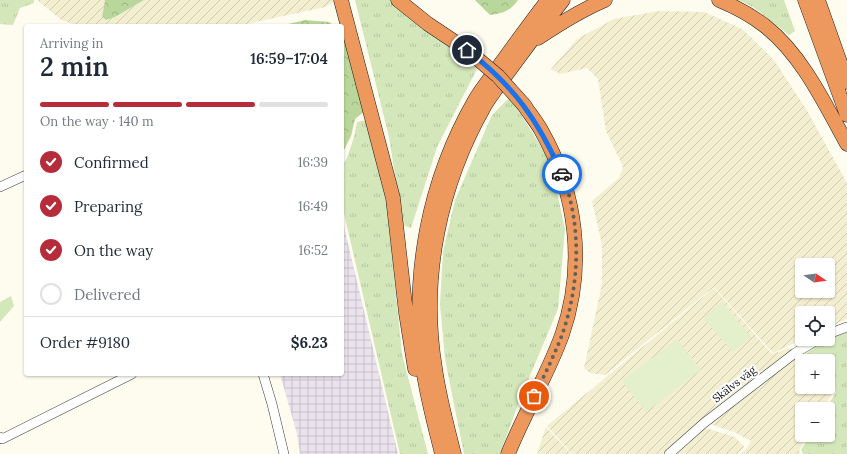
<!DOCTYPE html>
<html lang="en">
<head>
<meta charset="utf-8">
<style>
	:root { --surface:#fff; --page:#f6f6f7; --text:#1f2937; --muted:#747a83; --line:#e0e1e3; --accent:#b72c3a }
	body { margin:0; font-family:Lora,serif; background:var(--page); color:var(--text); height:100vh; display:flex; flex-direction:column; font-size:15px; white-space:nowrap }
	* { box-sizing:border-box; margin:0 }
	p { font-size:13px; color:var(--muted) }
	.icon { flex:none; width:22px; height:22px; fill:none; stroke:currentColor; stroke-width:2; stroke-linecap:round; stroke-linejoin:round }
	.map { position:relative; flex:1; overflow:hidden }
	.sheet { position:absolute; left:24px; top:24px; width:320px; height:352px; display:flex; flex-direction:column; background:var(--surface); border-radius:4px; box-shadow:0 1px 3px #0004 }
	.sheet>* { flex:none }
	.needle { width:26px; rotate:103deg }
	.controls { position:absolute; left:795px; top:258px; display:grid; gap:8px }
	.controls a { display:grid; place-items:center; width:40px; height:40px; border-radius:4px; background:var(--surface); box-shadow:0 1px 3px #0004; font-size:20px }
	.pin { position:absolute; display:grid; place-items:center; width:34px; height:34px; color:#fff; margin:-17px; border:2px solid #fff; border-radius:50%; box-shadow:0 1px 4px #0007 }
	.courier { position:absolute; display:grid; place-items:center; width:40px; height:40px; margin:-20px; border:3px solid #1a73e8; border-radius:50%; background:#fff; color:#222; box-shadow:0 1px 5px #0007 }
	.headline em { font-style:normal; font-weight:600 }
	.headline div { display:flex; flex-direction:column-reverse }
	.headline { display:flex; align-items:center; justify-content:space-between; height:68px; padding:0 16px }
	h1 { font-size:26px; font-weight:600; line-height:30px }
	.bar { display:grid; grid-template-columns:repeat(4,1fr); gap:6px 4px; align-content:center; height:48px; padding:0 16px }
	.bar i { height:5px; border-radius:3px; background:var(--line) }
	.bar .active { background:var(--accent) }
	.bar p { grid-column:span 4 }
	.line { display:flex; align-items:center; gap:10px; padding:0 16px; border-top:1px solid var(--line) }
	.line div { flex:1 }
	ol { padding:0 16px; list-style:none }
	li { display:flex; align-items:center; gap:12px; height:44px }
	li p { margin-inline-start:auto }
	li .icon { padding:4px; border-radius:50%; background:var(--accent); color:#fff; stroke-width:4 }
	li:last-child { color:var(--muted) }
	li i { width:22px; height:22px; border:2px solid var(--line); border-radius:50% }
	.map>svg:first-child { display:block }
	.industrial { fill:url(#industrial-grid) }
	.farmland { fill:url(#farmland-furrows); fill-rule:evenodd }
	.grass { fill:url(#grass-tufts) }
	.forest { fill:url(#forest-crowns) }
	.park { fill:#d4e7ba }
	.pitch { fill:#e4efcc }
	.lines { fill:none; stroke-linecap:round; stroke-linejoin:round }
	.minor-casing { stroke:#414141; stroke-width:10 }
	.highway-casing { stroke:#1f1f1f; stroke-width:15 }
	.minor { stroke:#fff; stroke-width:9 }
	.highway { stroke:#ed995e; stroke-width:14 }
	.highway-bridge-casing { stroke:#1f1f1f; stroke-width:15; stroke-linecap:butt }
	.highway-bridge { stroke:#ed995e; stroke-width:14 }
	.done { stroke:#62615d; stroke-width:4; stroke-dasharray:0 7.2 }
	.route { stroke:#1a73e8; stroke-width:5 }
	.labels { text-anchor:middle; dominant-baseline:central; stroke-width:4; stroke-linejoin:round; paint-order:stroke }
	.street-label { font-size:11px; fill:#0e0e0e; stroke:#fff }
</style>
</head>
<body>
<div class="map">
<svg width="847" height="454" viewBox="0 0 847 454">
	<defs>
		<pattern id="industrial-grid" width="8" height="8" patternUnits="userSpaceOnUse"><rect width="8" height="8" fill="#eae2ec"/><path d="M0 4h8M4 0v8" fill="none" stroke="#c8c1c9"/></pattern>
		<pattern id="farmland-furrows" width="10" height="10" patternUnits="userSpaceOnUse"><rect width="10" height="10" fill="#f3eed0"/><path d="M-1 1l2-2M0 10L10 0M9 11l2-2" fill="none" stroke="#cfcbb1"/></pattern>
		<pattern id="grass-tufts" width="24" height="20" patternUnits="userSpaceOnUse"><rect width="24" height="20" fill="#d4e7ba"/><path d="M3 7l-1-3M5 7V3M7 7l1-3M15 17l-1-3M17 17v-4M19 17l1-3" fill="none" stroke="#b5c59f"/></pattern>
		<pattern id="forest-crowns" width="20" height="18" patternUnits="userSpaceOnUse"><rect width="20" height="18" fill="#b9d79a"/><path d="M2 6a3 3 0 1 1 6 0M12 15a3 3 0 1 1 6 0" fill="none" stroke="#9eb784"/></pattern>
	</defs>
	<rect width="100%" height="100%" fill="#fefbef"/>
	<path class="industrial" d="M342 218 398 454H300L297 434 280 374H342Z"/>
	<path class="farmland" d="M37 0H105L102 16 106 20 115 17 144 0H334V2L325 7 237 26H77L60 19Z
		M659 11 704 12 742 29 774 60 806 109 847 183V319L828 328V313H802V339H803L773 353 714 287 605 375 590 373 584 368 602 284V245L592 201 619 178 623 167 606 131 598 79 587 68 560 74 551 69 577 39 614 19ZM802 265H828V291H802Z
		M714 288 772 354 789 348 804 361H802V387H828L833 392 823 409H802V435H808L799 450 801 454H740L747 448 751 441 734 432 701 421 663 454H572L547 426Z
		M546 427 571 454H537Z
		M702 427 735 437 744 447 737 454H672Z"/>
	<path class="grass" d="M0 0H34V3L20 8 13 25 0 24Z
		M355 0H391L477 69 437 147 411 228 403 225 389 137Z
		M738 0H784L795 31 789 35 753 7Z
		M510 97 550 161 565 229 558 309 519 402 500 454H464L445 359 440 304 443 252 455 200 492 115Z
		M367 120 387 205 402 354 428 454H400L342 205V166L347 158 354 137 357 122Z
		M847 332V454H803L801 450 810 435H828V409H826L836 392 828 384V361H806L801 356 833 336Z"/>
	<path class="forest" d="M105 0H144L115 17 106 20 102 17Z
		M475 0H518C510 11 504 13 490 15Z
		M305 20 329 22 335 26H280Z
		M342 30 366 110 355 119 351 136 342 154Z"/>
	<path class="park" d="M11 296 14 306 0 322V302Z"/>
	<path class="pitch" d="M722 302 751 337 733 352 703 318Z
		M677 339 701 370 646 412 622 381Z"/>
	<g class="lines">
		<g class="minor-casing">
			<path id="minor" d="M0 187 26 175
				M828 334 847 327
				M263 374 272 404 284 454
				M0 437 2 439 132 374
				M669 454 704 423 795 353 819 339"/>
		</g>
		<g class="highway-casing">
			<path id="highway" d="M341 0 393 198 406 313 415 369
				M398 0 428 24 467 50
				M719 0C736 7 751 15 765 26 802 55 825 104 847 144
				M805 0 847 115
				M818 0 847 82
				M538 38C559 24 581 10 605 0
				M442 454C435 426 427 397 423 368 411 275 428 182 475 100 481 90 489 80 496 70 513 47 530 23 548 0
				M454 454C447 426 439 397 435 368 420 277 440 184 485 105 491 95 499 85 506 75 524 50 543 25 563 0
				M508 454C524 414 547 376 562 335 586 266 577 193 541 130 536 121 529 113 524 105"/>
		</g>
		<use href="#minor" class="minor"/>
		<use href="#highway" class="highway"/>
		<g class="highway-bridge-casing">
			<path id="highway-bridge" d="M467 50 498 76 524 105"/>
		</g>
		<use href="#highway-bridge" class="highway-bridge"/>
	</g>
	<g class="lines">
		<path class="done" d="M534 396C544 376 554 356 562 335 580 284 582 224 562 174"/>
		<path class="route" d="M467 50C514 86 538 120 562 174"/>
	</g>
	<g class="labels">
		<g class="street-label">
			<text transform="translate(734 384) rotate(-38)">Skälvs väg</text>
		</g>
	</g>
</svg>
<div class="controls">
<a><svg class="needle" viewBox="-14 -14 28 28"><path d="M0-13l5 13h-10z" fill="#e53935"/><path d="M0 13l5-13h-10z" fill="#747a83"/></svg></a>
<a><svg class="icon" aria-label="locate" viewBox="0 0 24 24"><circle cx="12" cy="12" r="6"/><path d="M12 2v4M12 18v4M2 12h4M18 12h4"/></svg></a>
<a>+</a>
<a>−</a>
</div>
<div class="pin" style="left:534px;top:396px;background:#ea580c"><svg class="icon" aria-label="bag" viewBox="0 0 24 24"><path d="M5 8h14l-1 12H6zM9 8a3 3 0 0 1 6 0"/></svg></div>
<div class="pin" style="left:467px;top:50px;background:#1f2937"><svg class="icon" aria-label="home" viewBox="0 0 24 24"><path d="M3 11l9-7 9 7M6 9v11h12V9"/></svg></div>
<div class="courier" style="left:562px;top:174px"><svg class="icon" aria-label="car" viewBox="0 0 24 24"><path d="M5 17H2v-5l4-1 3-4h7l3 4 3 1v5h-3M9 17h6M6 11h13"/><circle cx="7" cy="17" r="2"/><circle cx="17" cy="17" r="2"/></svg></div>
<section class="sheet">
<div class="headline"><div><h1>2 min</h1><p>Arriving in</p></div><em>16:59–17:04</em></div>
<div class="bar"><i class="active"></i><i class="active"></i><i class="active"></i><i></i><p>On the way · 140 m</p></div>
<ol>
<li><svg class="icon" aria-label="check" viewBox="0 0 24 24"><path d="M5 12l5 5 9-10"/></svg>Confirmed<p>16:39</p></li>
<li><svg class="icon" aria-label="check" viewBox="0 0 24 24"><path d="M5 12l5 5 9-10"/></svg>Preparing<p>16:49</p></li>
<li><svg class="icon" aria-label="check" viewBox="0 0 24 24"><path d="M5 12l5 5 9-10"/></svg>On the way<p>16:52</p></li>
<li><i></i>Delivered</li>
</ol>
<div class="line" style="height:52px"><div>Order #9180</div><b>$6.23</b></div>
</section>
</div>
</body>
</html>
